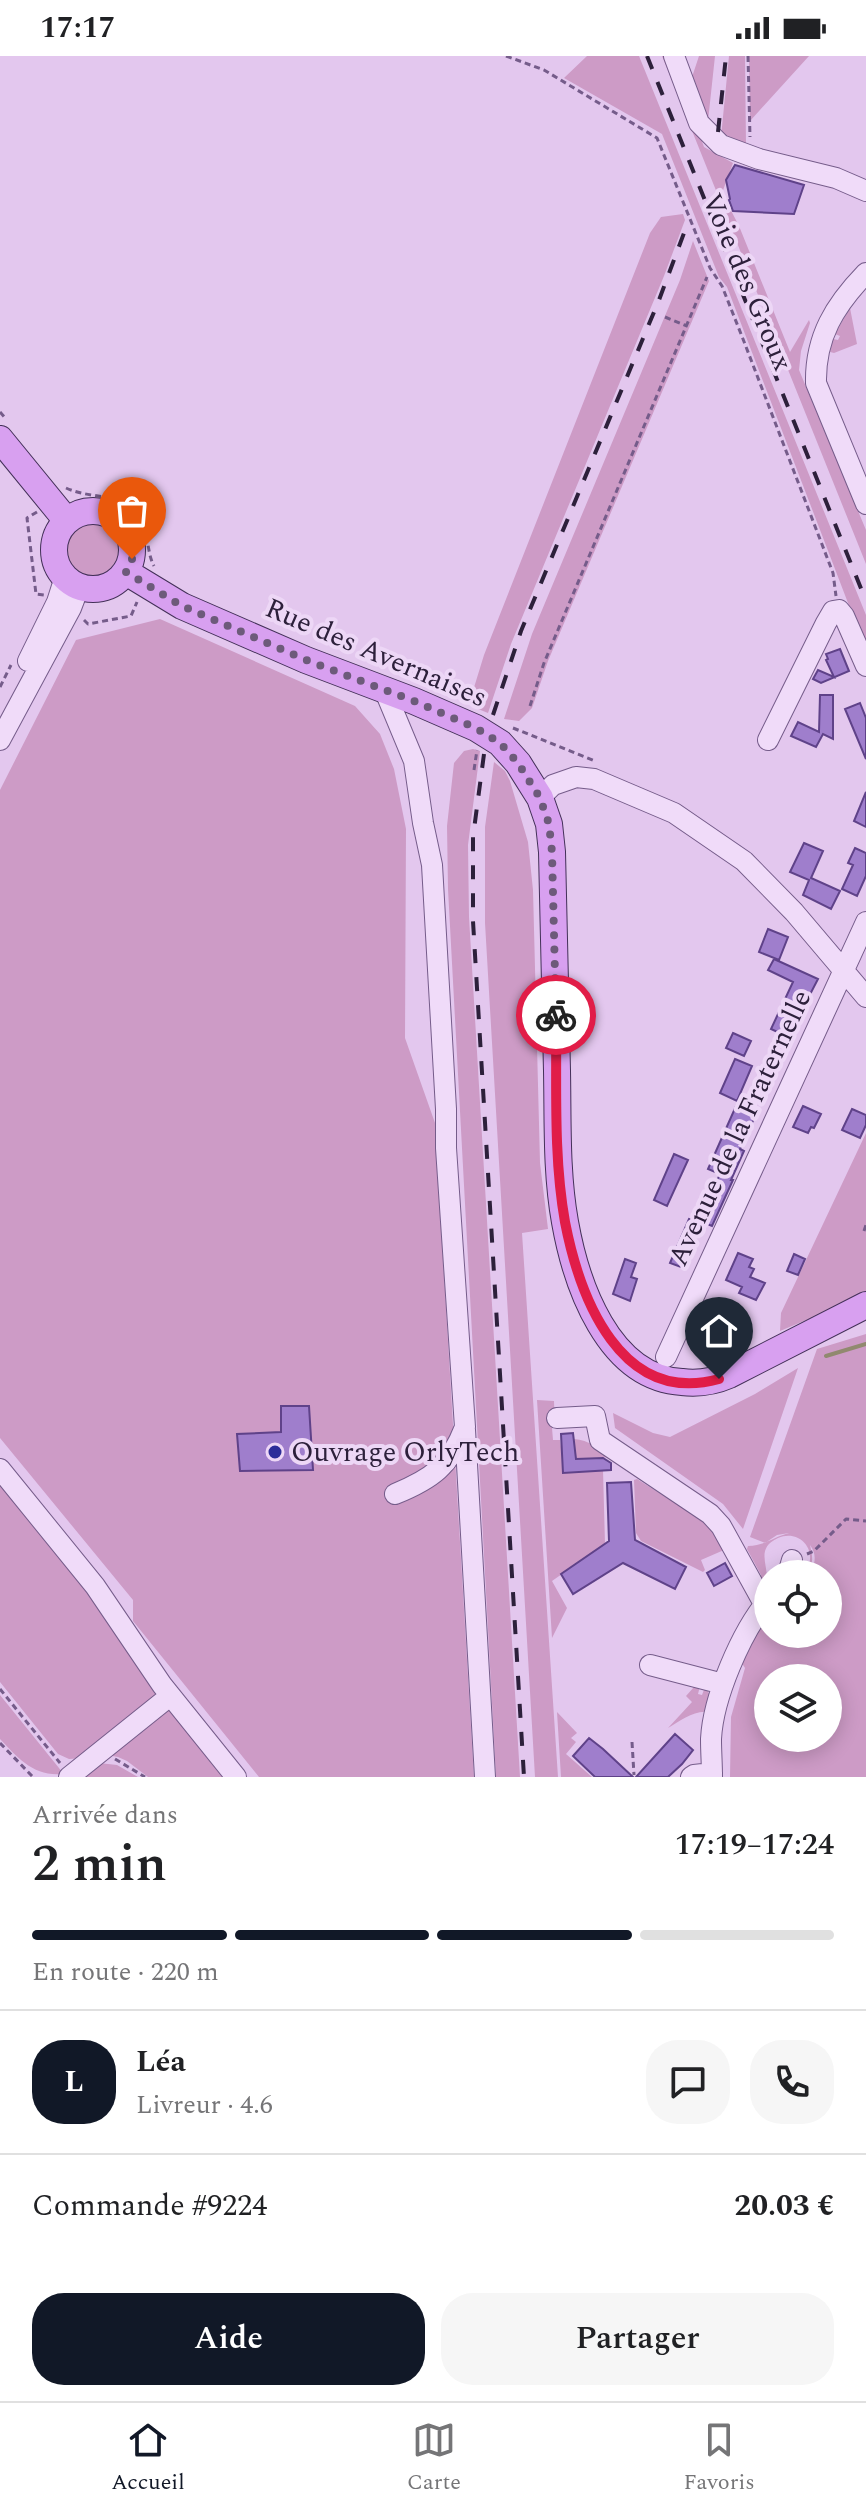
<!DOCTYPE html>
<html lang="fr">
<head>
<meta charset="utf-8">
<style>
	:root { --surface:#fff; --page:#f6f6f6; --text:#202124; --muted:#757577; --line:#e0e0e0; --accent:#111827 }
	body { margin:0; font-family:Spectral,serif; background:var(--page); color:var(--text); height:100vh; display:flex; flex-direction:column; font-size:30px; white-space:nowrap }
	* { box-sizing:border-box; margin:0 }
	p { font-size:26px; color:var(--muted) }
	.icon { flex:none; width:44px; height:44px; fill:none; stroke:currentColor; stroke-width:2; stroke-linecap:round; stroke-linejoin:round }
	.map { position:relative; height:1721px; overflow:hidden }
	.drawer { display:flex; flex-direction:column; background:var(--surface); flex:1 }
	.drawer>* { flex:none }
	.controls { position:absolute; left:754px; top:1504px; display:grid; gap:16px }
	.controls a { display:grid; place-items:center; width:88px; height:88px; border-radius:50%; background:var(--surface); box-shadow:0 4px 20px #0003; font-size:40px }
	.pin { position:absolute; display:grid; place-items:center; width:68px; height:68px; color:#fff; margin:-82px -34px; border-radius:50% 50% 50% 0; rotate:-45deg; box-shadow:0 0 8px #0007 }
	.pin .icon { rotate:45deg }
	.courier { position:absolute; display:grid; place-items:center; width:80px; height:80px; margin:-40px; border:6px solid #e11d48; border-radius:50%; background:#fff; color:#222; box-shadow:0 2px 10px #0007 }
	.overview em { font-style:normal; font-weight:600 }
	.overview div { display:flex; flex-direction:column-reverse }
	.overview { display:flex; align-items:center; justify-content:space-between; height:136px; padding:0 32px }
	h1 { font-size:52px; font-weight:600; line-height:60px }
	.bar { display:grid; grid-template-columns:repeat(4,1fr); gap:12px 8px; align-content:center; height:96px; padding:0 32px }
	.bar i { height:10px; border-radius:6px; background:var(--line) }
	.bar .current { background:var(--accent) }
	.bar p { grid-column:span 4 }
	.line { display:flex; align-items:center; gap:20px; padding:0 32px; border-top:2px solid var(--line) }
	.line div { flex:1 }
	.round { display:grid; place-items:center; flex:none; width:84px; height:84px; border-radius:32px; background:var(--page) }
	.cta { display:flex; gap:16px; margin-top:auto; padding:16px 32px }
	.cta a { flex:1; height:92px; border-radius:32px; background:var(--accent); color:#fff; font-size:32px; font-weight:600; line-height:92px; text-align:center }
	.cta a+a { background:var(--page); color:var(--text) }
	.status { display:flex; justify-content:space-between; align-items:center; height:56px; padding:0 40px; background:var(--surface); direction:ltr }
	.status svg { height:22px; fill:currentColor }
	.menu { display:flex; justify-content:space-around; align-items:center; height:112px; border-top:2px solid var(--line); background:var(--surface); font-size:22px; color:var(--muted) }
	.menu a { display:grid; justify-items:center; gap:4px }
	.menu .current { color:var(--accent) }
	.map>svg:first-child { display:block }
	.green { fill:#cd9bc6; fill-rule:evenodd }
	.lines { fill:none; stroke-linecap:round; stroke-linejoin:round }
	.stream { stroke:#91896f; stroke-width:4 }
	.building { fill:#9f7ecc; stroke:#5f4289; stroke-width:2 }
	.minor-casing { stroke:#755c8a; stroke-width:22 }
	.major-casing { stroke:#433058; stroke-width:28 }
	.path { stroke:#755c8a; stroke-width:3; stroke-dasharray:6 4; stroke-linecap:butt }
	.minor { stroke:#f0dbf9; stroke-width:20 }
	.major { stroke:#d8a0f0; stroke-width:26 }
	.rail { stroke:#2d203b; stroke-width:4; stroke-dasharray:14 14; stroke-linecap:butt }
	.done { stroke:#6d5a7a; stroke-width:8; stroke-dasharray:0 14.4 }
	.route { stroke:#e11d48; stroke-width:10 }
	.poi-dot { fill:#2d2d99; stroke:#edd7f6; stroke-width:3 }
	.labels { text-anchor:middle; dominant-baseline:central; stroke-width:8; stroke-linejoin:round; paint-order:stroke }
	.street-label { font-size:28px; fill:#2d203b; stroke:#edd7f6 }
	.poi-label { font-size:28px; fill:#2d203b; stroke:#edd7f6; text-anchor:start }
</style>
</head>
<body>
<div class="status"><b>17:17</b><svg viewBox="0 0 49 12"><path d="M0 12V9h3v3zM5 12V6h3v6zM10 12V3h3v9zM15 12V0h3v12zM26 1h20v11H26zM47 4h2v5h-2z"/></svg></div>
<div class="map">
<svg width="866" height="1721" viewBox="0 0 866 1721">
	<rect width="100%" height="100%" fill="#e3c7ee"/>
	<path class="green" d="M587 0H639L866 559V594L727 231 719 221 662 78 564 22Z
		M662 0H671L704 91 733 107 722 137 739 170 790 296 809 264 810 267 801 295 799 314 866 474V508Z
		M699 0H715L708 65 691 24Z
		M729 0H745L746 89 721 81Z
		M749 0H809L750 65Z
		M683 158 685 164 664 220 511 588 488 657 473 651 472 638 484 599 650 177 661 161Z
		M693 185 709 225 548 605 532 652 519 665 504 663 532 578 680 224Z
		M850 252 857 288 834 297 830 296 833 283 838 284 840 280 835 278 836 276Z
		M64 494a29 29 0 1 1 58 0a29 29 0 1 1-58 0Z
		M160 563 355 650 380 678 394 713 406 773 405 982 435 1067 474 1721H259L133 1565V1544L0 1382V734L76 584Z
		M473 693 480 695 468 789 469 861 520 1721H496L448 833 447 770 454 707 464 695Z
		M494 706 505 715 510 725 528 786 533 834 540 1107 548 1173 522 1177 558 1721H535L485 867V771Z
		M866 1077V1239L780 1275 781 1257Z
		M866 1278V1721H730L731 1661 745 1612 740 1604 768 1560V1578H828V1518H808C816 1510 817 1498 810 1489 812 1498 815 1508 806 1518H803C821 1499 802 1472 778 1482 752 1494 773 1513 765 1532L757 1527 761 1519 747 1493 748 1490C767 1489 773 1481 789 1477L777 1479 765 1487 750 1481 817 1293ZM768 1622H828V1682H768Z
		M798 1312 743 1473 723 1448 615 1372 613 1357 653 1377 670 1381 755 1338Z
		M537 1344 554 1345 555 1372H552L553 1384H560L561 1391 574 1390V1383C589 1384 599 1393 610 1401L563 1405 603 1414 605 1488 552 1525 567 1552 552 1582Z
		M637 1423 710 1469 724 1494 701 1504 705 1514 703 1516 641 1485 636 1477 634 1424Z
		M0 1425 85 1530 156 1633V1640L84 1702 69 1703 58 1698 0 1626Z
		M700 1630 698 1638 702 1639 705 1631C712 1640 711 1646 708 1656 694 1654 680 1665 668 1672L692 1646 686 1640 694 1631Z
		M0 1639 59 1712 63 1718C34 1721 18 1702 0 1683Z
		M170 1652 226 1721H148L127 1705 118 1701 102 1698Z
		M557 1656 577 1677 571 1682 576 1686 566 1698 592 1721H561Z
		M99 1707 117 1709 138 1721H74Z"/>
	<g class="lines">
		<path class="stream" d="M826 1300 866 1288"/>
	</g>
	<path class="building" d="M735 109 804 129 794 158 733 155 729 144 730 143 726 124Z
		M840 593 849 615 821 627 813 623 818 614 834 621 826 604 828 603 826 598Z
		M820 639H833V683L823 678 816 691 791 680 798 666 819 676Z
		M860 647 866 662V703L845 653Z
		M866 736V771L854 765Z
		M804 787 823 795 811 822 840 835 831 853 803 839 809 824 790 816Z
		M855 792 866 797V820L857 840 842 833 853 809 848 807Z
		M768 873 788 881 779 904 759 896Z
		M774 903 818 923 788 981 771 973 793 926 768 914Z
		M733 977 751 985 744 1000 726 992Z
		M735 1003 752 1010 737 1045 720 1037Z
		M736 1050 756 1058 740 1093 744 1095 731 1124H733L712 1170 702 1166 720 1126 717 1125 720 1118 708 1113Z
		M803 1050 821 1058 814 1072 811 1071 808 1077 793 1071Z
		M852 1053 866 1059V1069L860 1082 842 1074Z
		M674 1098 688 1104 667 1150 654 1144Z
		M689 1163 700 1167 681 1211 670 1207Z
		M738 1197 753 1203 749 1211 754 1213 750 1221 765 1227 756 1244 739 1237 742 1231 726 1224Z
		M794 1198 805 1203 798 1219 787 1215Z
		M625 1203 636 1207 631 1221 637 1223 630 1245 613 1238Z
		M281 1350H309L313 1414 240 1415 237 1378 281 1376Z
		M573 1377 576 1403 603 1402 611 1407V1414L563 1417 561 1378Z
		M631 1426 635 1484 686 1511 675 1533 623 1507 573 1538 561 1518 609 1485 607 1427Z
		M725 1507 732 1520 714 1530 707 1517Z
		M675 1678 693 1694 682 1708 668 1721H636Z
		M589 1682 603 1693 633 1721H595L573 1700Z"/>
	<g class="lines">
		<g class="minor-casing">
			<path id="minor" d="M674 0 699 67 721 89 759 103 836 122 866 135
				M866 217C835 249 815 281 816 327L866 448
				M28 605 57 546 65 521
				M384 633 414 705 423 767 432 809 446 1053V1092L465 1371C450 1410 432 1423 395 1438
				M0 684 71 552 79 531
				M768 684 826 567 833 555 839 554 844 560 866 610
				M540 742 553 729 576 721 594 723 674 757 744 805 794 856 866 941
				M666 1301 866 866
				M557 1362 595 1360 600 1384 710 1458 721 1470 764 1548
				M465 1374 485 1721
				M0 1413 95 1530 162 1629 236 1721
				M788 1518 792 1504
				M650 1609 723 1628
				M69 1721 170 1640
				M691 1721 694 1719 712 1717
				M712 1721C712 1708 711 1696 711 1683 713 1642 741 1576 768 1544"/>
		</g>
		<g class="major-casing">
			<path id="major" d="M0 383 67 465
				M54 494a39 39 0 1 1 78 0a39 39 0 1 1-78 0Z
				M126 516 182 550 306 604 414 645 476 672 500 687 518 707 540 742 549 768 552 796C554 869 555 942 557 1015 558 1065 556 1116 565 1166 576 1228 608 1322 682 1326 699 1328 713 1326 729 1319L866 1249"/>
		</g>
		<path class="path" d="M506 0 544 14 657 82 710 212 722 230 743 283 833 517 836 540
			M748 0 750 81
			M665 261 687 270
			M0 356 6 363
			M66 432C97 446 127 432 144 474 149 486 148 499 154 510
			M37 456 27 462 36 538 44 539
			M84 564 88 568 131 560 137 546
			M0 631 11 609
			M530 650 544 607 707 221
			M513 672 595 705
			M474 714 477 694
			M864 1175 866 1169
			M807 1498 814 1495 846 1463 866 1465
			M0 1633 60 1707
			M632 1686 634 1719
			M0 1687 33 1721
			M115 1703 145 1721"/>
		<use href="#minor" class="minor"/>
		<use href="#major" class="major"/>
		<path class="rail" d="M647 0 866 545
			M718 76 726 0
			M493 659 521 575 659 244 687 169
			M484 698 473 781V865L524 1721"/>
	</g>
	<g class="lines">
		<path class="done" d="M132 503 126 516 182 550 306 604 414 645 476 672 500 687 518 707 540 742 549 768 552 796 556 959"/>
		<path class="route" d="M556 959C557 1027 553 1099 565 1166 580 1243 621 1350 719 1323"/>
	</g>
	<circle class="poi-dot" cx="275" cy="1396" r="8"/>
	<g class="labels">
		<g class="street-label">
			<text transform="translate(747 226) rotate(67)">Voie des Groux</text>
			<text transform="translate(376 597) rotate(23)">Rue des Avernaises</text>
			<text transform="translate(740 1072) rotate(-65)">Avenue de la Fraternelle</text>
		</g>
		<g class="poi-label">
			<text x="291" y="1396">Ouvrage OrlyTech</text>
		</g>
	</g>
</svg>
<div class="controls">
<a><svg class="icon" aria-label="locate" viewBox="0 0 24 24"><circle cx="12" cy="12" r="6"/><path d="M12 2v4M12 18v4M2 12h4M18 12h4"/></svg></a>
<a><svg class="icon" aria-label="layers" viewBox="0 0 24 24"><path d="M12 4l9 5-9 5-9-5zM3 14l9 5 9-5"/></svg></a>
</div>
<div class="pin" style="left:132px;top:503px;background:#ea580c"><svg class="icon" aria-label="bag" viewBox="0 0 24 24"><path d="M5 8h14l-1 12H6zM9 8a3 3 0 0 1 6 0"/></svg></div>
<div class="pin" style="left:719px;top:1323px;background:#1f2937"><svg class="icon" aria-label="home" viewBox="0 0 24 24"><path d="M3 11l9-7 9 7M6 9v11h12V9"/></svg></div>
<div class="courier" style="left:556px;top:959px"><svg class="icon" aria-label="bike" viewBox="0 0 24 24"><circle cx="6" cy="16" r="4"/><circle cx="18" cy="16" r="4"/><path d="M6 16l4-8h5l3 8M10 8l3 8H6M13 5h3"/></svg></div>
</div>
<section class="drawer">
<div class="overview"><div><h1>2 min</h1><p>Arrivée dans</p></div><em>17:19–17:24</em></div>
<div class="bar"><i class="current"></i><i class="current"></i><i class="current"></i><i></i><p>En route · 220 m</p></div>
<div class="line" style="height:144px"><b class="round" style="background:var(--accent);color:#fff">L</b><div><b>Léa</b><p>Livreur · 4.6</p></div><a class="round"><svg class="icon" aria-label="chat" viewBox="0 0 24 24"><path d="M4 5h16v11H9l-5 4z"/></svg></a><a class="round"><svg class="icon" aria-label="phone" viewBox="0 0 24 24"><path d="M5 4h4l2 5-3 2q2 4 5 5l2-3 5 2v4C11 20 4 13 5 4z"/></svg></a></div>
<div class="line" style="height:104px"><div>Commande #9224</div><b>20.03 €</b></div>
<div class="cta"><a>Aide</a><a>Partager</a></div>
</section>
<nav class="menu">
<a class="current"><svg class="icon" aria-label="home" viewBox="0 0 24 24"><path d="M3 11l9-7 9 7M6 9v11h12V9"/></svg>Accueil</a>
<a><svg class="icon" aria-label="map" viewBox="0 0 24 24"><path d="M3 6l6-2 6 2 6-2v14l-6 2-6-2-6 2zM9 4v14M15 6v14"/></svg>Carte</a>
<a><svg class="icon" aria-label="saved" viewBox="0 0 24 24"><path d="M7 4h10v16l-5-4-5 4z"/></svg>Favoris</a>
</nav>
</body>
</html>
